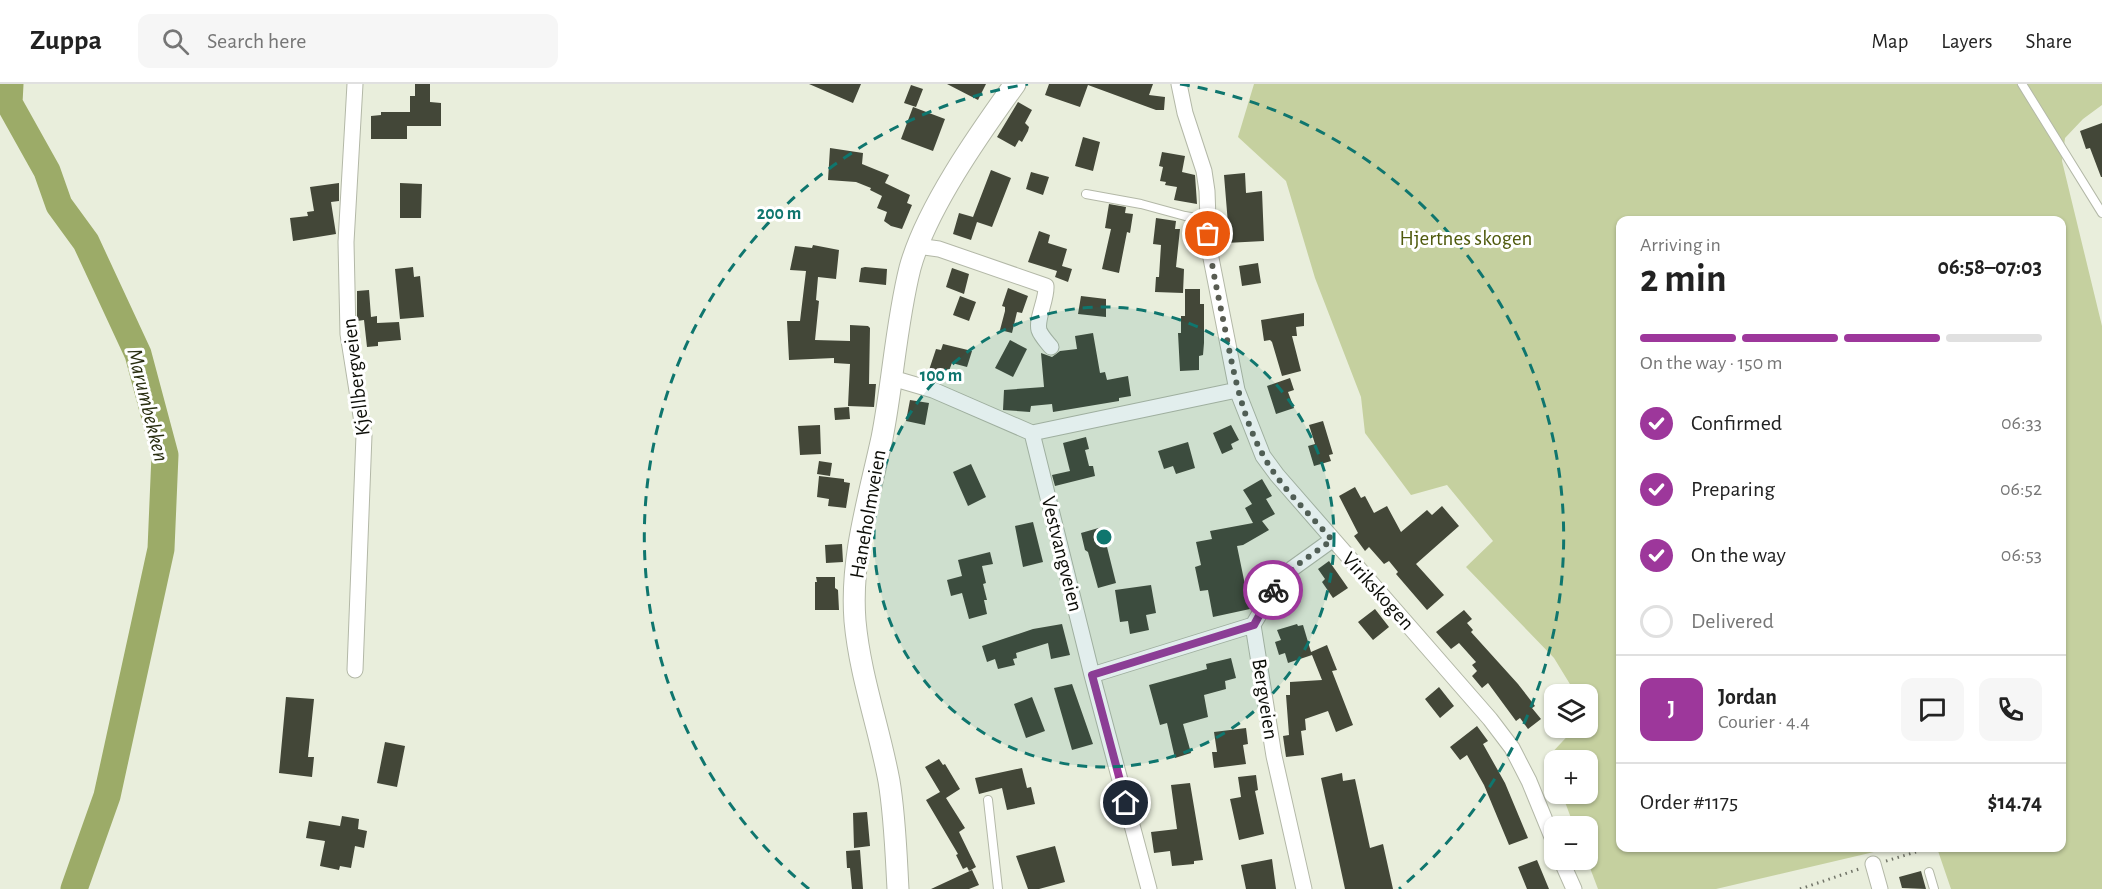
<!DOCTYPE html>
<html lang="en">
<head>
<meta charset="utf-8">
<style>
	:root { --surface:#fff; --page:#f6f6f6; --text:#222; --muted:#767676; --line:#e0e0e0; --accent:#9d379b }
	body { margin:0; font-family:"Alegreya Sans",sans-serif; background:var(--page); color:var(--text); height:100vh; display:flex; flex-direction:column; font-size:22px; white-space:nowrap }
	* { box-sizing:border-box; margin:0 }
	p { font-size:20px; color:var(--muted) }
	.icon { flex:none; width:33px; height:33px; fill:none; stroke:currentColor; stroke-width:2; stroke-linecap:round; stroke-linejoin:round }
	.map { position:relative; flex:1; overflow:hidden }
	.drawer { position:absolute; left:1616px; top:132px; width:450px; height:636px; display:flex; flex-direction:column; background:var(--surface); border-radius:12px; box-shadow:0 2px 4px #0004 }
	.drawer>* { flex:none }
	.tools { position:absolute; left:1544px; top:600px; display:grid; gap:12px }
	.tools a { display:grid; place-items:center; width:54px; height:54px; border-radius:12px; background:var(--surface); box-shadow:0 2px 4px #0004; font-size:30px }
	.pin { position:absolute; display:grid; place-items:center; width:51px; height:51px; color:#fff; margin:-26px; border:3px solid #fff; border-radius:50%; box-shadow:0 2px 6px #0007 }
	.courier { position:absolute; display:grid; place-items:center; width:60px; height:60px; margin:-30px; border:4px solid #9d379b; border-radius:50%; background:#fff; color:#222; box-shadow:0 2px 8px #0007 }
	.overview em { font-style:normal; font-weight:700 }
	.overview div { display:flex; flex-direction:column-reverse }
	.overview { display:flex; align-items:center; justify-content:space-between; height:102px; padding:0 24px }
	h1 { font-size:39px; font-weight:700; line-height:45px }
	.bar { display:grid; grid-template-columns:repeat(4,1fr); gap:9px 6px; align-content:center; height:72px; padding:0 24px }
	.bar i { height:8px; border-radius:4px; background:var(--line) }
	.bar .selected { background:var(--accent) }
	.bar p { grid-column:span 4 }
	.line { display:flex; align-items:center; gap:15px; padding:0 24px; border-top:2px solid var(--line) }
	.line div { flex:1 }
	.round { display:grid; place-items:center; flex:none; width:63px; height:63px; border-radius:12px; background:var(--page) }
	ol { padding:0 24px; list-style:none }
	li { display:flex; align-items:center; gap:18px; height:66px }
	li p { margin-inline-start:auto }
	li .icon { padding:6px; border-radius:50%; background:var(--accent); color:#fff; stroke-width:4 }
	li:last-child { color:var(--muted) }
	li i { width:33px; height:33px; border:3px solid var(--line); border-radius:50% }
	header { display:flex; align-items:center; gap:36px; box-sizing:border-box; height:84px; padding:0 30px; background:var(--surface); border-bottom:2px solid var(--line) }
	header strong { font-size:28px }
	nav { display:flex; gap:33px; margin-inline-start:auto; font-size:21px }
	.search { width:420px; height:54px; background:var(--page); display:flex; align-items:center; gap:15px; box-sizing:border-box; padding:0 21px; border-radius:12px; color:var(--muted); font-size:22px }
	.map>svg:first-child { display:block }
	.green { fill:#c5d09f }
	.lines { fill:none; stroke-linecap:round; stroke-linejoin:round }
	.river { stroke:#9cab68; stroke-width:27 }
	.building { fill:#434738 }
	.service-casing { stroke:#b3b8a7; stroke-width:10 }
	.minor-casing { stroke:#b3b8a7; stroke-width:17 }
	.secondary-casing { stroke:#b3b8a7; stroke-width:23 }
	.path { stroke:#717468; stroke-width:3; stroke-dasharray:1.5 4.5; stroke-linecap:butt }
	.service { stroke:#fff; stroke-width:8 }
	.minor { stroke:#fff; stroke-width:15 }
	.secondary { stroke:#fff; stroke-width:21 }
	.done { stroke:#595c52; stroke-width:6; stroke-dasharray:0 10.8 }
	.route { stroke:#9d379b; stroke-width:8 }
	.ring { fill:none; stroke:#0f766e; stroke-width:3; stroke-dasharray:10 8 }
	.labels { text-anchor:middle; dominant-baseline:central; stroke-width:6; stroke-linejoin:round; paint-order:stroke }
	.park-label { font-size:21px; fill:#4f5a0d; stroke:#fff }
	.street-label { font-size:21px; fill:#0c0d07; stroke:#fff }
	.water-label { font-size:22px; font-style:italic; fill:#292e10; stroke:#fff }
	.centre { fill:#0f766e; stroke:#fff; stroke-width:3 }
	.ring-label { font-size:18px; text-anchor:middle; font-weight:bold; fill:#0f766e; stroke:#fff; stroke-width:6; stroke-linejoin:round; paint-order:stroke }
</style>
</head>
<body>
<header>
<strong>Zuppa</strong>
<div class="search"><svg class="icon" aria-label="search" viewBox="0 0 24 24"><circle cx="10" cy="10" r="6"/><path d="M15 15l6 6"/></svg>Search here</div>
<nav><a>Map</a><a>Layers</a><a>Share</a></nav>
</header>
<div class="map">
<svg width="2102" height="805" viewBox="0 0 2102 805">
	<rect width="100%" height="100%" fill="#e9eedc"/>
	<path class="green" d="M1254 0H2102V21L2083 35 2065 54 2062 77 2102 242V805H1951L1937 764H2061V136H1620V764H1891L1716 805H1598L1587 776V742H1574L1562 710H1587V676H1554V688L1548 673 1575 644H1587V610H1576L1554 574 1466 483 1493 457 1447 401 1411 411 1365 349 1361 313 1315 194 1286 97 1238 53Z"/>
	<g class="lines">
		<path class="river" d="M10 0 9 19 47 87 59 121 86 158 138 270 165 371 161 465 107 712 74 805"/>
	</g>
	<path class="building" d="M415 0H430V18L441 19V42H407V55H371V32L381 31V28H410V12H415Z
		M809 0H861L853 19Z
		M947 0H986L978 16Z
		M1049 0H1153L1149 11 1165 13 1164 26H1156L1088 1 1080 23 1045 11Z
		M911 1 923 5 916 23 904 19Z
		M1018 18 1032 26 1025 39 1029 43 1028 47 1022 58 1019 56 1015 63 997 53Z
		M913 23 945 35 933 67 901 55Z
		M2102 39V93H2101L2090 64 2086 65 2080 47Z
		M1083 53 1100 58 1093 87 1075 82Z
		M830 64 863 69 862 80 889 91 885 99 910 111 907 119 912 121 902 145 891 142 884 137 887 128 877 124 882 112 870 106 871 104 856 98 828 96Z
		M1162 68 1185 72 1182 88 1195 91 1197 120 1174 116 1177 103 1165 101 1166 98 1160 97 1163 83 1159 82Z
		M991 86 1011 94 992 143 977 138 971 156 953 150 959 129 973 133Z
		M1031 88 1049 93 1043 111 1026 105Z
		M1245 89 1246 109 1262 107 1264 157 1226 159 1225 153 1221 149V141L1228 140 1224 91Z
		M339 99V117L331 118 336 150 293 157 290 134 308 132 307 128 314 127 310 103Z
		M400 99 422 100 421 134H400Z
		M1109 120 1126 123 1125 129 1133 130 1130 149 1127 148 1119 189 1102 185 1111 145 1105 144Z
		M1156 134 1176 137 1175 145H1180L1176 183 1184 185 1183 209 1155 208 1156 193H1159L1161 161 1153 160Z
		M1039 147 1050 151 1048 159 1067 165 1062 182 1072 185 1068 198 1055 193 1057 187 1028 178Z
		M813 161 839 166 836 195 818 193 816 216 819 217 815 256 850 257V241L868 242 870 244 869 300H876L874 323 848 322 850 280 834 279V274L789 276 787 237H800L806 187 790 186 795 162 812 164Z
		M1258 179 1261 199 1242 202 1239 182Z
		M413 183 414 193 420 192 424 233 400 235 395 185Z
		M865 183 887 185 886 201 859 198 861 184Z
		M952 184 969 190 964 210 946 203Z
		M1008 204 1028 212 1022 229 1017 228 1012 249 1000 246 1005 227V223L1002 222Z
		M1185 205H1200V220H1204V259L1203 271 1199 272V286L1180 287 1178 249H1181V232H1185Z
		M369 206 371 233 377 232V239L399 238 401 256 378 258V262L367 263 364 236 357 237V207Z
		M960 212 976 218 969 237 953 231Z
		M1081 212 1106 215V233L1078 230Z
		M1304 229V242L1296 243 1297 252H1292L1301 287 1282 292 1272 258 1270 256 1264 257 1261 236Z
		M1093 249 1100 289 1105 288 1107 296 1128 292 1131 312 1119 314V317L1053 328 1052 320 1031 322 1030 328 1003 326 1004 306 1044 303 1041 269 1052 273 1060 267 1077 265 1075 252Z
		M1010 256 1027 265 1013 293 995 284Z
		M943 260 972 267 967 283 952 279 947 292 929 286 936 265 941 266Z
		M1290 294 1294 306 1288 308 1294 324 1276 330 1267 302Z
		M910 316 929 319 925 341 906 337Z
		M849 323 850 335 835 336 834 324Z
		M1323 337 1333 370 1329 371 1331 377 1314 382 1308 362 1315 360 1309 341Z
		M820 341 821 370 800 371 798 342Z
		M1231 341 1239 356 1231 360 1233 365 1222 370 1213 349Z
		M1086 353 1089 365 1085 366 1089 382H1093L1095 392 1055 402 1052 391 1070 387 1063 359Z
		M1188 358 1195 384 1176 390 1173 382 1164 385 1158 367Z
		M819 377 832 379 830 392 817 390Z
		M971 380 986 413 968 422 953 388Z
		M819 392 844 395V398L850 399 846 424 828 422 829 415 817 413Z
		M1262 395 1272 412 1266 415 1275 430 1262 437 1269 446 1243 461 1237 462 1250 525 1213 533 1208 506 1200 507 1195 483 1201 481 1196 458 1212 455 1210 447 1253 439 1245 424 1252 420 1243 406Z
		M1355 403 1361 414 1365 412 1374 429 1387 422 1401 448 1427 426 1432 431 1442 422 1459 442 1416 480 1444 511 1427 526 1396 490 1398 488 1389 477 1384 480 1369 463 1365 467 1354 452 1358 449 1339 412Z
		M1033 438 1043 478 1023 483 1015 442Z
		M1102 443 1116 499 1098 504 1088 468 1085 466 1081 449Z
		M842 460 843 478 826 479 825 461Z
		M990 468 993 480 982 482 986 499 983 500 987 516H984L987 530 969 535 962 509 951 512 947 496 962 492 958 476Z
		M1329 477 1348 504 1333 514 1322 498 1325 495 1318 485Z
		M816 493H835V504L838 506 839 526H815V498H817Z
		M1151 501 1156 529 1146 531 1149 546 1130 550 1128 537 1120 538 1115 506Z
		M1375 525 1389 543 1373 556 1358 538Z
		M1464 526 1472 535 1467 539 1473 546 1471 548 1518 600 1535 622 1532 624 1541 635 1528 645 1520 634 1516 637 1488 599 1482 604 1472 592 1477 587 1472 581 1476 578 1459 559 1451 565 1436 548Z
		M1062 540 1070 571 1051 575 1048 559 1016 569 1017 574 1013 575 1015 581 998 585 995 575 987 578 982 562 1033 545Z
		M1297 540 1298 542 1303 541 1311 568 1327 561 1337 586 1332 587 1353 641 1336 648 1328 627 1305 635 1306 646 1301 647 1304 671 1286 673 1283 652 1289 651 1286 611H1290V598L1322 596 1312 571 1288 579 1285 569 1279 571 1275 558 1281 556 1277 546Z
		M1231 574 1236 594 1225 597 1226 605 1204 611 1208 633 1183 640 1191 669 1175 674 1167 639 1160 641 1149 601 1207 585 1206 580Z
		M1072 600 1093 660 1072 666 1054 604Z
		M1439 603 1454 622 1440 634 1425 615Z
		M286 613 314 615 308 673H314L312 693 279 689Z
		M1032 613 1045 647 1026 654 1014 620Z
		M1477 642 1488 657 1483 660 1505 699 1528 754 1509 761 1484 701 1467 671 1460 676 1450 663Z
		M1246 644 1248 660 1243 661 1246 680 1214 684 1212 668H1217L1214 648Z
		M385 658 405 662 397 703 377 699Z
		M939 675 943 681 945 680 960 705 946 714 965 744 959 748 976 783 969 787 967 783 963 785 956 771 958 770 926 716 940 708 925 683Z
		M1022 684 1027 704 1031 703 1035 720 1007 726 1002 704 979 710 975 694Z
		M1342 689 1343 697 1355 695 1370 764 1383 760 1393 805H1345L1321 694Z
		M1256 691 1258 706 1255 707 1264 750 1239 756 1230 715 1241 713 1238 693Z
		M1190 699 1203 776 1194 777V780L1172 782 1170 767 1154 769 1151 748 1177 745 1171 701Z
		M867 728 870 762 854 764 853 729Z
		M342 732 359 735 358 745 367 747 364 764 355 762 351 784 340 782 339 786 320 782 325 757 306 754 309 737 340 742Z
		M1055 762 1065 798 1039 805H1028L1016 772Z
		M860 766 863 805H852L850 784H847L846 767Z
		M1272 775 1276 805H1246L1241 781Z
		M1537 776 1549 805H1527L1518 783Z
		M972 786 979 801 969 805H931Z
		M1921 787 1926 805 1902 804 1899 793Z"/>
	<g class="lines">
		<g class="service-casing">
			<path id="service" d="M2022 0 2102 129
				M1086 110 1141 120 1185 132 1207 136
				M988 716 998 805
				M1929 788 1934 805"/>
		</g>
		<g class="minor-casing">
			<path id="minor" d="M1179 0 1185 29 1204 87 1207 107 1209 164 1237 306 1263 372 1277 391 1490 635 1512 664 1529 697 1554 758
				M917 162 939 165 1046 202C1047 215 1036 235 1039 246 1041 252 1047 258 1051 263
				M892 294 933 306 1032 349
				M355 586 364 351 348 250 346 158 355 0
				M1092 591 1253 541
				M1561 776 1574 805
				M1873 780 1880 805
				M1149 805 1092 591 1032 349 1237 306
				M1304 805 1274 672 1253 541 1279 497 1293 484 1332 456"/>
		</g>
		<g class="secondary-casing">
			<path id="secondary" d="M898 805C896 769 895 733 889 697 879 643 860 592 855 537 850 475 869 414 882 354 893 298 896 240 910 184 926 125 979 50 1015 0"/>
		</g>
		<path class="path" d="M1886 777 1916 768
			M1800 805 1859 785"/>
		<use href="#service" class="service"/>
		<use href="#minor" class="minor"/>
		<use href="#secondary" class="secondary"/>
	</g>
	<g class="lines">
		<path class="done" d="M1208 150C1211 181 1218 210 1224 240 1233 285 1241 331 1263 371 1280 403 1309 429 1332 456L1293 484 1273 506"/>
		<path class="route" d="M1126 719 1092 591 1254 541 1273 506"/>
	</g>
	<circle cx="1104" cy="453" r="230" fill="#0f766e" fill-opacity=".12"/>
	<g class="ring">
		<circle cx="1104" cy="453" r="230"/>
		<path d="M809 805A459 459 0 0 1 1028 0M1180 0A459 459 0 0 1 1399 805"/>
	</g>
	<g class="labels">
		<g class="park-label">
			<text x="1466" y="154">Hjertnes skogen</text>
		</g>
		<g class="street-label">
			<text transform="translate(356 293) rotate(-97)">Kjellbergveien</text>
			<text transform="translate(868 430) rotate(-80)">Haneholmveien</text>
			<text transform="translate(1062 470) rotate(76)">Vestvangveien</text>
			<text transform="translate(1378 507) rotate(48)">Virikskogen</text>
			<text transform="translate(1265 615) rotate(81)">Bergveien</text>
		</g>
		<g class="water-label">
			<text transform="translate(148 321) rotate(76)">Marumbekken</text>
		</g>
	</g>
	<circle cx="1104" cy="453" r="9" class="centre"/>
	<g class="ring-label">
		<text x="779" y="135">200 m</text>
		<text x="941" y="297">100 m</text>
	</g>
</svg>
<div class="tools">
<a><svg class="icon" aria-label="layers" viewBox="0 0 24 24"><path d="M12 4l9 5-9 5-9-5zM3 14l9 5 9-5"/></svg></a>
<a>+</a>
<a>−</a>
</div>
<div class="pin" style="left:1208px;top:150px;background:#ea580c"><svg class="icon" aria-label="bag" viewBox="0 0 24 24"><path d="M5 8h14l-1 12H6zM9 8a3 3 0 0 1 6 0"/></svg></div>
<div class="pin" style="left:1126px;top:719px;background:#1f2937"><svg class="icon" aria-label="home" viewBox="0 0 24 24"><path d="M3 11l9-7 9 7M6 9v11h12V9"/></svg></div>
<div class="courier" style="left:1273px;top:506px"><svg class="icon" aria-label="bike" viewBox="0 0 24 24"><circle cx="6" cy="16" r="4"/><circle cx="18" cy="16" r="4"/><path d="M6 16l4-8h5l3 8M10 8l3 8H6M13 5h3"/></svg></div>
<section class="drawer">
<div class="overview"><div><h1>2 min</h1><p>Arriving in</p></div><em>06:58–07:03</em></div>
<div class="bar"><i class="selected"></i><i class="selected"></i><i class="selected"></i><i></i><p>On the way · 150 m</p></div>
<ol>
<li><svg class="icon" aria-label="check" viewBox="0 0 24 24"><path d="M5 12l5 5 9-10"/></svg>Confirmed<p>06:33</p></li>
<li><svg class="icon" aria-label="check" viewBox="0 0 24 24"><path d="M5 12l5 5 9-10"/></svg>Preparing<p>06:52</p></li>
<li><svg class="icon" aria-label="check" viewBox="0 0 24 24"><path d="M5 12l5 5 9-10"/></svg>On the way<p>06:53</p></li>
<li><i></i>Delivered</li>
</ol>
<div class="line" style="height:108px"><b class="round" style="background:var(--accent);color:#fff">J</b><div><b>Jordan</b><p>Courier · 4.4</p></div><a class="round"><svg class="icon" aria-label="chat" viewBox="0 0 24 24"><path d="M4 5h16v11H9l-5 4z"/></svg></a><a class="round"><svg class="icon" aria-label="phone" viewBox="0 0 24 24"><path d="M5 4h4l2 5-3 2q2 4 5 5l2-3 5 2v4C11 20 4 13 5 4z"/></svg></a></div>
<div class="line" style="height:78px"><div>Order #1175</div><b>$14.74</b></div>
</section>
</div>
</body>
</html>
